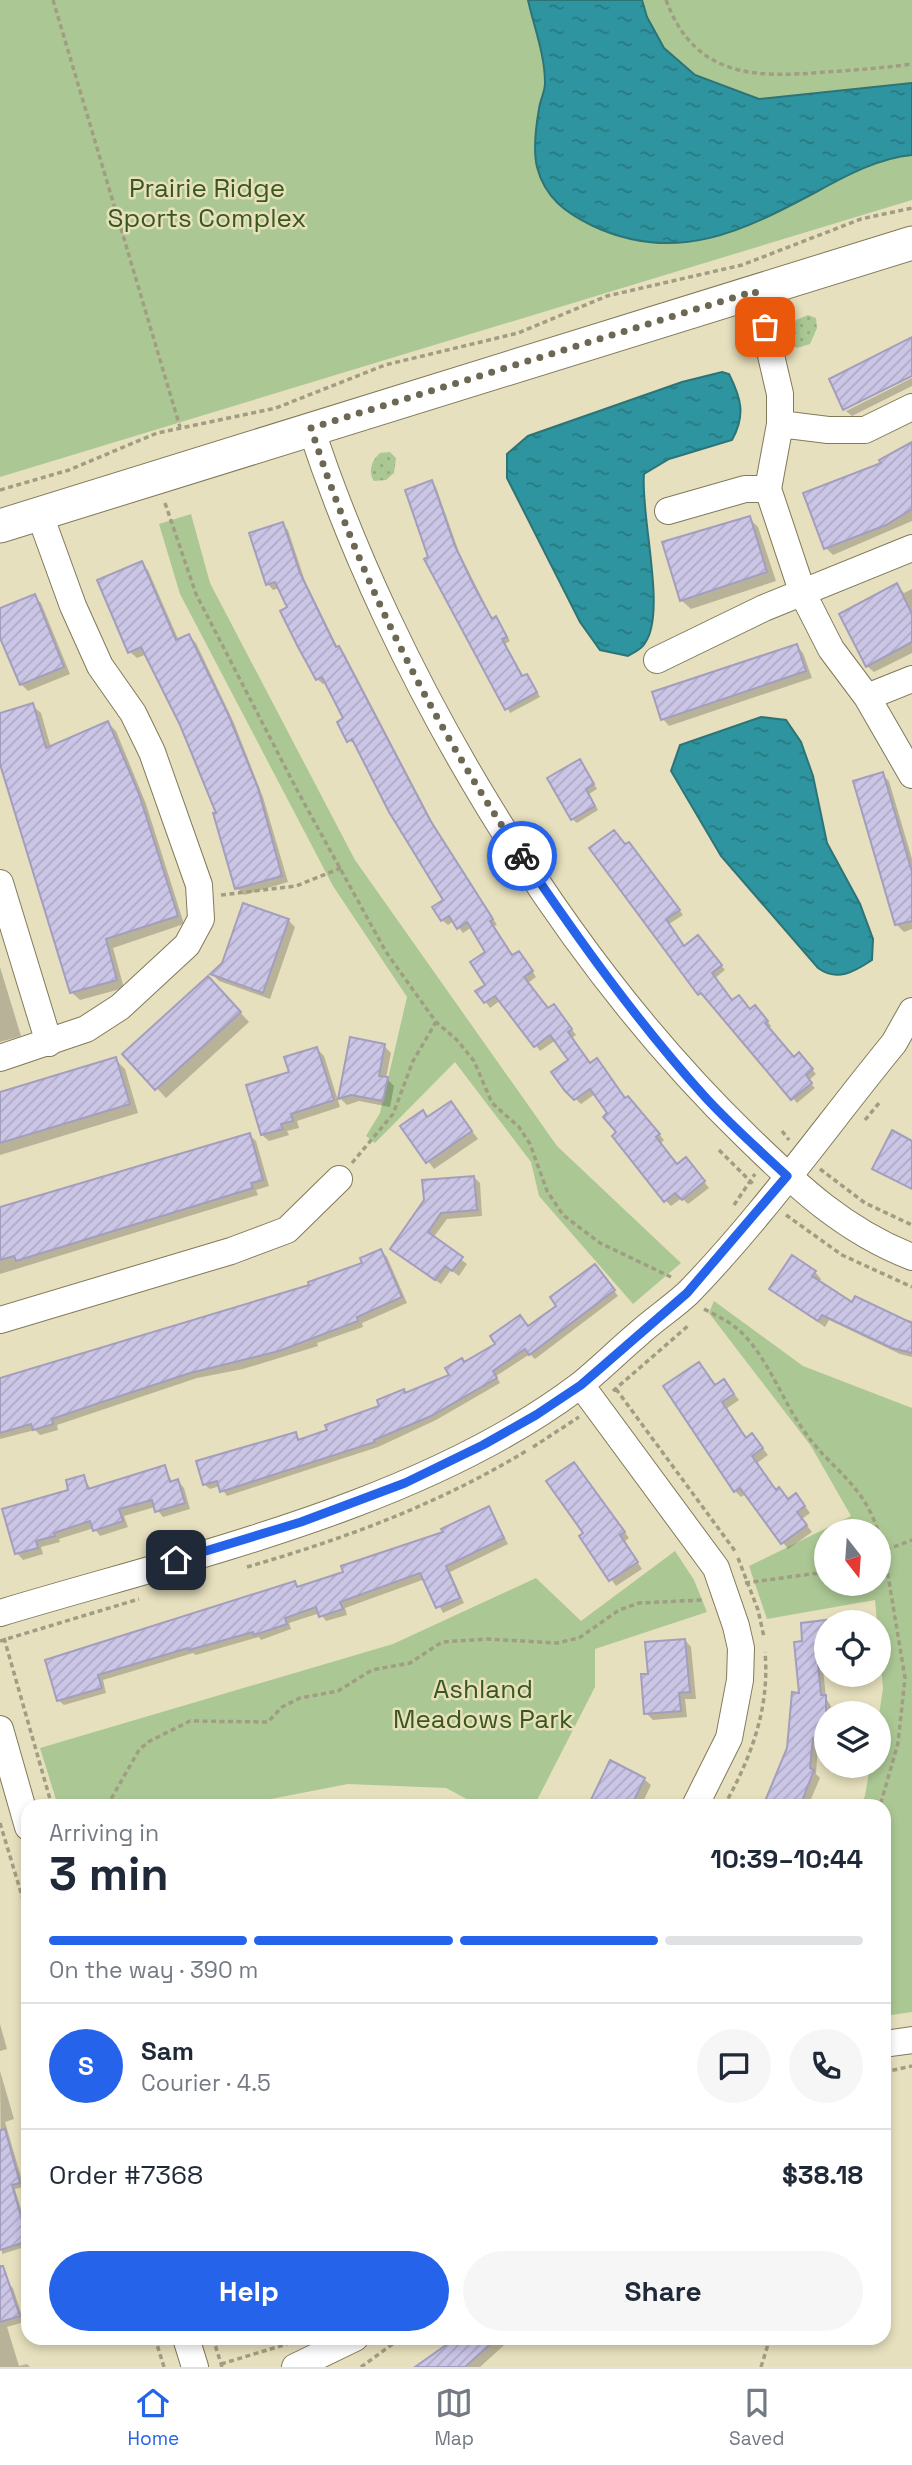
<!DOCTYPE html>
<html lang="en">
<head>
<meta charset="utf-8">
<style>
	:root { --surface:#fff; --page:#f6f6f7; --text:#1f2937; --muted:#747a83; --line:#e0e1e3; --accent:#2563eb }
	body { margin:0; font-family:"Space Grotesk",sans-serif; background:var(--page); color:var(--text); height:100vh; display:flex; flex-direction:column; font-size:26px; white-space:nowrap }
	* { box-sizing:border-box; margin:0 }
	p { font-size:23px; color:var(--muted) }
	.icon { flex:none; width:38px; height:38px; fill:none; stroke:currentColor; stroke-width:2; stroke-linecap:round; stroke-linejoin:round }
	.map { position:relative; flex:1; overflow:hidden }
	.details { position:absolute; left:21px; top:1799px; width:870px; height:546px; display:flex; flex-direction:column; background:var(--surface); border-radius:21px; box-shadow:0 4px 10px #0003 }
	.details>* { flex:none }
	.needle { width:46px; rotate:163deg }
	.fabs { position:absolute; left:814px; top:1519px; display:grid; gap:14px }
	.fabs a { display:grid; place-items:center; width:77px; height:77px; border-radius:50%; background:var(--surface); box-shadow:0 4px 10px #0003; font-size:35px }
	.pin { position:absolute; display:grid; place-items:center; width:60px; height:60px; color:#fff; margin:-30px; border-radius:14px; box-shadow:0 4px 10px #0006 }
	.courier { position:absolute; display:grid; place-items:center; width:70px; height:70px; margin:-35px; border:5px solid #2563eb; border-radius:50%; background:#fff; color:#222; box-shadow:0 2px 9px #0007 }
	.headline em { font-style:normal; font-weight:600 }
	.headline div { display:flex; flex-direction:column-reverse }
	.headline { display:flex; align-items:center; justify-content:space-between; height:119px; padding:0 28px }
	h1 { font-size:46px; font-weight:600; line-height:52px }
	.bar { display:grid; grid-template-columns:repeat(4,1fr); gap:10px 7px; align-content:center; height:84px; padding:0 28px }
	.bar i { height:9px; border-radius:5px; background:var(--line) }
	.bar .selected { background:var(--accent) }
	.bar p { grid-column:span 4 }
	.line { display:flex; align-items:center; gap:18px; padding:0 28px; border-top:2px solid var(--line) }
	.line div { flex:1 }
	.round { display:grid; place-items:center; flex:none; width:74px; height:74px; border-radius:37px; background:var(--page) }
	.cta { display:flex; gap:14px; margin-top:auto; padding:14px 28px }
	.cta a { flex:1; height:80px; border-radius:42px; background:var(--accent); color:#fff; font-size:28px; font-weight:600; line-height:80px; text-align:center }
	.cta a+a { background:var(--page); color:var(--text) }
	.dock { display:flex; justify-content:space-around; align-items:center; height:98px; border-top:2px solid var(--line); background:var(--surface); font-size:19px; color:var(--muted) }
	.dock a { display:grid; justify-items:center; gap:4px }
	.dock .selected { color:var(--accent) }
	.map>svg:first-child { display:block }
	.green { fill:#abc894; fill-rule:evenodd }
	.garden { fill:url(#garden-dots) }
	.water { fill:url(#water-ripples); stroke:#2d7477; stroke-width:2 }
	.shadow { fill:#0003 }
	.building { fill:url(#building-hatch); stroke:#a39ebd; stroke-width:2 }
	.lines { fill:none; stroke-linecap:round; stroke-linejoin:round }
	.minor-casing { stroke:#807a5b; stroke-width:28 }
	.major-casing { stroke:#807a5b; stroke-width:35 }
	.path { stroke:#a19d83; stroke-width:3.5; stroke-dasharray:5 3.5; stroke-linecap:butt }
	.minor { stroke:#fff; stroke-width:26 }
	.major { stroke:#fff; stroke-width:33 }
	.done { stroke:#6c6854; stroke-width:7; stroke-dasharray:0 12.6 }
	.route { stroke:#2563eb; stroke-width:9 }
	.labels { text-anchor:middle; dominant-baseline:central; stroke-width:5; stroke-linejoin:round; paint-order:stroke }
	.park-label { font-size:26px; fill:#395819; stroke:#e6e0be }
</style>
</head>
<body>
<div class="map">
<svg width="912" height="2367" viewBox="0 0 912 2367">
	<defs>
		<pattern id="garden-dots" width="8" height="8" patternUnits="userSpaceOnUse" patternTransform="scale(1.75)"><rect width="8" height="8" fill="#abc894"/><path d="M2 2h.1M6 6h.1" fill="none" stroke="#93ac7f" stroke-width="1.8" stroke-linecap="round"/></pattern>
		<pattern id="water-ripples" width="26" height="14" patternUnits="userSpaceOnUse" patternTransform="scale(1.75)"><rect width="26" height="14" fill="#2e949f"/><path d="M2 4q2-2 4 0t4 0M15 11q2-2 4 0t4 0" fill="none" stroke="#277981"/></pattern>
		<pattern id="building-hatch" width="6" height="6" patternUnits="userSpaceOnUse" patternTransform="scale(1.75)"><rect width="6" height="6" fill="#cbc5e6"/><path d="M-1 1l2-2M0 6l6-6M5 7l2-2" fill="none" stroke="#aea9c5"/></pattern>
	</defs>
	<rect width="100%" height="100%" fill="#e6e0be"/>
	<path class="green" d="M0 0H912V200L0 477Z
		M191 514 210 583 355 860 557 1146 681 1263 633 1304 539 1196 531 1162 455 1062 375 1143 366 1136 380 1113 407 997 333 886 180 594 159 524Z
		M714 1301 803 1366 912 1408V2012L884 2016V1806H860L865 1796 870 1766H878L879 1715 883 1688 875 1600 767 1619 749 1566 851 1516 811 1446 709 1313ZM826 1531H878V1584H826Z
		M675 1551 694 1580 707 1612 595 1649V1687L534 1806H480L446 1788 348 1784 235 1806H58L40 1748 393 1644 536 1578 581 1621Z"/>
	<path class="garden" d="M808 315 816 318 817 328 810 344 797 348 791 343 789 331 796 320Z
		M390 452 396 458 394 473 386 480 374 481C368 472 371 461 380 453Z"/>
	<path class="water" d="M528 0H642L647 17 664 48 695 75 759 99 912 83V155C879 158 847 175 818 191 743 231 677 265 593 226 566 213 545 198 537 167 533 150 536 126 539 109 540 100 545 92 545 83 545 55 534 27 528 0Z
		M722 372 729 374C741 398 746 415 732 440L669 459 644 474C640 515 667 612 645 643 642 649 633 653 628 656L600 650 580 622 507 478V454L528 436 682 382Z
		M761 717 786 720 801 742 813 776 827 843 860 904 873 939 872 960C854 972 837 982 818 968L721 856 671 771 680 745Z"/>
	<path class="shadow" d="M912 378V386L852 416 846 411Z
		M912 444V521L833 555 826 548 805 494 883 464Z
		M432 482 436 487 459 552 493 620 500 623 510 641 505 644 524 677 527 676 531 680 540 697 510 713 430 557Z
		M749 518 758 527 776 581 691 609 681 600Z
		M282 524 288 530 305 581 338 648 344 653 435 827 497 925 494 926 513 957 524 958 536 977 528 983 549 1010 559 1012 576 1035 572 1038 591 1065 633 1104 664 1140 660 1144 678 1166 691 1165 709 1188 688 1204 682 1198 671 1206 666 1201 614 1136 619 1132 595 1094 581 1104 566 1090 571 1060 556 1040 540 1051 501 1000 490 1008 478 991 487 985 488 952 472 927 463 933 454 921 448 925 442 920 445 901 356 744 349 741 345 719 327 683 323 684 317 679 279 588 273 590 268 584Z
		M141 563 148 570 179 641 189 636 196 643 234 723 263 797 288 882 244 895 237 888 218 814 181 725 147 654 137 658 130 652Z
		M897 585 904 593 912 589V653L874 672 867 666Z
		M34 596 41 603 70 674 28 691 21 684 0 633V610Z
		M797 646 803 653 812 678 669 726 663 719Z
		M32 705 41 713 51 748 108 723 116 731 146 804 184 924 113 948 124 988 80 1000 71 992 0 756V714Z
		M584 766 597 789 589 794 598 810 577 823 572 819Z
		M882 774 889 781 912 859V929L904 932 897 925 855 782Z
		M626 846 633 848 683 915 669 924 685 947 702 941 725 970 715 978 732 1002 750 1011H760L771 1026 768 1029 794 1059H803L816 1074 808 1081 815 1088 797 1103 706 997 700 994 591 848Z
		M288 920 295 927 270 999 219 981 212 974Z
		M0 967 21 1036 0 1042Z
		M217 987 249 1022 166 1098 125 1054Z
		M352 1039 384 1046 391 1053 386 1078 394 1086 390 1107 359 1101 347 1105 340 1098Z
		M317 1049 324 1056 340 1107 297 1121 299 1128 287 1131 289 1135 269 1141 262 1135 291 1074Z
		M115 1059 125 1069 138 1113 0 1155V1094Z
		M451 1103 478 1139 434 1169 402 1126 428 1119Z
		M249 1135 256 1141 269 1186 256 1190 258 1195 0 1274V1209Z
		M474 1177 480 1183 482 1216 447 1219 433 1238 467 1264 459 1276 451 1270 441 1284 398 1254Z
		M381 1251 387 1257 407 1303 362 1323 363 1327 317 1343 318 1346 243 1369 197 1378 57 1425 58 1430 40 1435 35 1430 0 1439V1380L311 1286 364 1264Z
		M599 1271 618 1296 535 1359 530 1354 496 1376 500 1383 436 1420 378 1447 227 1496 220 1486 210 1489 205 1485 198 1462 295 1434 301 1441 382 1407 404 1391 407 1394 451 1376 465 1363 559 1307Z
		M815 1272 821 1279 818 1283 853 1305 912 1321V1357L900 1354 829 1320 825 1327 771 1289Z
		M699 1364 716 1387 724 1381 739 1400 726 1409 747 1439 758 1442 768 1455 757 1463 777 1491 789 1501 802 1502 810 1513 802 1519 812 1532 788 1549 746 1494 741 1497 735 1491Z
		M164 1467 173 1483 178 1481 184 1488 190 1509 163 1517 155 1507 124 1516 128 1527 100 1536 94 1528 59 1539 60 1542 41 1547 43 1554 23 1560 17 1553 83 1477 91 1489Z
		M579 1470 629 1538 624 1542 642 1569 616 1586 581 1536 585 1534Z
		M489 1508 508 1544 450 1572 464 1603 443 1613 425 1579 345 1608 347 1615 326 1621 320 1613 289 1623 291 1629 261 1640 259 1637 196 1655 193 1653 103 1680 106 1693 64 1705 58 1700 47 1661 295 1583 300 1588 345 1573 445 1533Z
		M845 1620 848 1622H826V1669H823L826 1698 835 1713H826V1745L818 1744 816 1774 820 1778 808 1806H765L788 1749 801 1695 803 1625Z
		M685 1640 691 1647 696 1699H685L687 1717 653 1720 646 1713 650 1675Z
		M644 1779 651 1785 641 1806H590Z
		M0 2024 7 2049 0 2051Z
		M0 2071 14 2119 5 2122 24 2187 15 2189 28 2233V2246L2 2254Z
		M7 2282 13 2288 24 2322 7 2327 19 2366 27 2364 30 2367H0V2284Z
		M459 2338H522L516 2343 512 2338 480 2367H418Z"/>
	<path class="building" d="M912 337V376L843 410 829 379Z
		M912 442V509L886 525 824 549 803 493 881 463 879 460Z
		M432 480 455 546 474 586 492 619 496 616 507 637 502 639 522 676 527 674 537 692 505 710 424 559 428 557 405 490Z
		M750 516 767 572 680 601 662 542Z
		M283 522 300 573 336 647 339 646 430 820 493 919 490 921 512 955 519 951 533 971 524 977 548 1008 554 1004 572 1029 568 1032 590 1063 597 1058 625 1098 628 1096 660 1134 656 1137 677 1164 686 1157 705 1181 682 1200 675 1193 664 1202 612 1136 616 1132 603 1117 607 1113 590 1089 574 1100 565 1091 551 1072 568 1060 550 1035 534 1047 495 996 484 1003 475 991 485 985 470 962 485 952 467 922 457 929 449 916 441 921 432 907 443 900 389 812 352 739 347 742 337 722 343 718 322 677 316 680 298 647 280 611 287 607 275 582 266 585 249 533Z
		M142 561 176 640 189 634 228 714 258 788 282 876 235 889 213 813H216L180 725 141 647 128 653 97 580Z
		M897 583 912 614V642L866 667 839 614Z
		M35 594 64 667 20 685 0 638V608Z
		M797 644 806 671 661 720 652 692Z
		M33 703 46 748 108 721 139 794 178 916 106 939 117 980 70 993 0 764V713Z
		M580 759 594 784 586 789 595 806 571 820 547 778Z
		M883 772 912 872V921L895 925 853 781Z
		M614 830 625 844 629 842 680 910 666 919 684 946 698 935 722 965 712 973 732 1000 739 995 750 1009 755 1005 768 1021 765 1023 794 1057 799 1052 813 1069 806 1075 812 1083 791 1100 701 993 698 995 589 848Z
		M243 903 289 919 263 993 210 974 222 963Z
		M208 976 241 1012 155 1090 122 1054Z
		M350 1037 385 1044 379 1076 388 1077 383 1101 351 1095 338 1099Z
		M317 1047 334 1100 291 1114 293 1121 281 1124 283 1129 261 1135 246 1085 289 1072 284 1057Z
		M116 1057 130 1104 0 1143V1092Z
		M451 1101 472 1131 426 1163 400 1126 423 1110 427 1117Z
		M892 1130 912 1141V1189L872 1169Z
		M250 1133 263 1180 251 1183 253 1188 16 1261 14 1256 0 1260V1207Z
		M474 1176 477 1210 441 1213 428 1232 463 1257 452 1271 445 1266 435 1280 390 1249 424 1200 422 1180Z
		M381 1249 402 1297 357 1317 358 1321 279 1351 190 1373 96 1404 52 1419 53 1424 33 1430 31 1424 0 1433V1378L309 1285 308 1282 362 1263 360 1258Z
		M792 1255 816 1271 812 1276 852 1302 855 1296 912 1323V1353L892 1348 822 1315 818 1321 769 1289Z
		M595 1264 615 1290 529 1355 525 1349 493 1371 497 1378 431 1416 374 1440 375 1442 220 1492 217 1481 203 1485 196 1461 296 1432 298 1440 327 1430 325 1425 379 1406 377 1400 404 1389 405 1393 449 1375 445 1368 462 1358 464 1362 495 1344 490 1336 520 1315 528 1326 556 1306 550 1297Z
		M699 1362 715 1385 724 1379 734 1394 722 1402 746 1438 752 1433 763 1448 752 1456 776 1490 779 1487 788 1499 796 1493 805 1506 797 1512 807 1525 781 1544 740 1488 734 1492 663 1386Z
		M574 1462 625 1532 620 1535 638 1562 609 1581 579 1536 583 1533 546 1481Z
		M165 1465 170 1482 178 1479 185 1503 155 1512 152 1500 119 1509 123 1521 93 1531 90 1521 54 1533 55 1536 36 1541 38 1548 15 1554 2 1509 68 1490 66 1480 84 1475 88 1489Z
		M489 1506 504 1538 446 1566 460 1598 436 1608 420 1573 340 1602 343 1609 319 1617 316 1607 285 1618 287 1624 254 1635 253 1632 189 1650 188 1648 98 1675 102 1688 57 1701 45 1660 295 1581 297 1587 343 1572 341 1566 443 1532 441 1529Z
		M826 1620V1662L818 1663 821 1695H826V1740L813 1738 810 1768 814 1770 800 1806H763L787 1748 792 1692 799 1693 794 1642 802 1641 801 1623Z
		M685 1639 690 1692 679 1693 681 1711 644 1714 641 1674H648L645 1642Z
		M610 1760 645 1778 631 1806H588Z
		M5 2129 20 2183 12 2185 28 2241 0 2250V2130Z
		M0 2266H3L20 2316 0 2322Z
		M456 2338H497L465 2367H415Z"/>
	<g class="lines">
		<g class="minor-casing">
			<path id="minor" d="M756 291 780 394V424L768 489 803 594 831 649 867 697 912 775
				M780 424 828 430H865L912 407
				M311 428C392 675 559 955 747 1137 798 1187 845 1231 912 1257
				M668 511 745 489H768
				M657 660 764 608 912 548
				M867 697 912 679
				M0 883 49 1043
				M0 1058 86 1029 120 1007 187 945 201 919 199 885 152 752 133 713 100 666 73 606 40 515
				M0 1320 231 1251 287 1230 339 1179
				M581 1385 716 1568 736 1626 741 1648 740 1680 729 1738 695 1806
				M0 1613C189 1556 420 1506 579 1386 599 1370 618 1351 637 1335 653 1320 672 1308 688 1293 763 1216 826 1126 894 1043L912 1011
				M0 1729 28 1827
				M884 2044 912 2040
				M186 2338 195 2367
				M295 2367 355 2338"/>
		</g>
		<g class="major-casing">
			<path id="major" d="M0 526 912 243"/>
		</g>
		<path class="path" d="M53 0 180 427
			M666 0C695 78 755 78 826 72 855 70 883 68 912 64
			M0 490 69 470 157 433 276 408 385 365 518 333 607 296 742 265 861 219 912 208
			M165 503 196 594 297 790 386 952 436 1022 457 1040 474 1061 492 1103 519 1127 530 1144 547 1191 563 1215 600 1243 671 1277
			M221 895 296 886 341 868
			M865 1120 879 1103
			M782 1131 789 1140
			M719 1150 755 1186
			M352 1163 393 1114 413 1061 436 1022
			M820 1169 865 1203 912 1225
			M734 1205 755 1174
			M786 1215 842 1255 912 1287
			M704 1309C719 1317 733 1323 745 1336 769 1362 782 1399 802 1428 830 1470 862 1481 878 1531
			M616 1389 735 1551
			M613 1391 689 1325
			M533 1447 579 1417
			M878 1532 884 1551 905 1678 898 1743 880 1806
			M878 1553 912 1540
			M738 1558 758 1610 764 1637
			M247 1567C344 1539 439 1504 526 1451
			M745 1583 826 1572
			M4 1638 52 1806
			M0 1641 139 1599
			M107 1806 139 1750 148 1742 190 1721 268 1722 282 1707 300 1698 338 1691 372 1670 410 1663 442 1642 488 1639 557 1643 579 1638 619 1610 639 1603 703 1600
			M724 1806C751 1758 770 1708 765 1652
			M0 1823 28 1916
			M884 2072 912 2066
			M155 2338 164 2367
			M213 2338 222 2367
			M221 2364 287 2344
			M361 2367 401 2338
			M761 2367 770 2338"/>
		<use href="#minor" class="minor"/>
		<use href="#major" class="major"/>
	</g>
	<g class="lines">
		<path class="done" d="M522 856C433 724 359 578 311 428L755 291 765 327"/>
		<path class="route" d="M176 1560 301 1522 405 1483 483 1445 536 1415 581 1385 687 1293 787 1176C760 1151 732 1126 706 1098 638 1023 579 940 522 856"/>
	</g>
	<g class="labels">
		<g class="park-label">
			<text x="207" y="188">Prairie Ridge<tspan x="207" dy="30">Sports Complex</tspan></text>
			<text x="483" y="1689">Ashland<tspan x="483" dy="30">Meadows Park</tspan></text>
		</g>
	</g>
</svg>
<div class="fabs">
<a><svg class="needle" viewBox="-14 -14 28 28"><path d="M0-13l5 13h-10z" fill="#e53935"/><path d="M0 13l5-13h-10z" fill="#747a83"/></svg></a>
<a><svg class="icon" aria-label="locate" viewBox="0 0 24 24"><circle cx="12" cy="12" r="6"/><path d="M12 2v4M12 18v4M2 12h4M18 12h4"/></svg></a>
<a><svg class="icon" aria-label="layers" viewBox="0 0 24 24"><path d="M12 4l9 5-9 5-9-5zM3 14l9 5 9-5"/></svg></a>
</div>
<div class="pin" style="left:765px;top:327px;background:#ea580c"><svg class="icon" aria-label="bag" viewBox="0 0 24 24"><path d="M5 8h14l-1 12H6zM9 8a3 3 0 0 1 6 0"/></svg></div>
<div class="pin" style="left:176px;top:1560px;background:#1f2937"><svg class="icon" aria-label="home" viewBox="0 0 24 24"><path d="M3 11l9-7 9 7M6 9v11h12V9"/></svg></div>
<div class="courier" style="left:522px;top:856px"><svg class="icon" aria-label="bike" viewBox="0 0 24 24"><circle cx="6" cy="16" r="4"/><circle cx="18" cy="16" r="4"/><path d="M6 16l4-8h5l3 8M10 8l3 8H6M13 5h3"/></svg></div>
<section class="details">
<div class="headline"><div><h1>3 min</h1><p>Arriving in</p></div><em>10:39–10:44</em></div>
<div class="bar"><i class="selected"></i><i class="selected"></i><i class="selected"></i><i></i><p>On the way · 390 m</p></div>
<div class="line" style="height:126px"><b class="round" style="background:var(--accent);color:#fff">S</b><div><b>Sam</b><p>Courier · 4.5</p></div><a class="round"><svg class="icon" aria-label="chat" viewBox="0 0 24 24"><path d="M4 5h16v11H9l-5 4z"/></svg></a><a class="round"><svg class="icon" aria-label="phone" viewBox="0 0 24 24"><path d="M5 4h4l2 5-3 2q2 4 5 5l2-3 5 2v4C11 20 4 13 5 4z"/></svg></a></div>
<div class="line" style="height:91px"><div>Order #7368</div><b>$38.18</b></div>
<div class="cta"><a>Help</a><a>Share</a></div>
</section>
</div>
<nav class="dock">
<a class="selected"><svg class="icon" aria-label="home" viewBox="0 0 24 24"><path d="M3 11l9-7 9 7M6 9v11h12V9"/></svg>Home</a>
<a><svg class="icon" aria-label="map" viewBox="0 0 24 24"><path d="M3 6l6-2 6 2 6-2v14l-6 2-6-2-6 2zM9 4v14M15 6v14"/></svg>Map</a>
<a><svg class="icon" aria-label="saved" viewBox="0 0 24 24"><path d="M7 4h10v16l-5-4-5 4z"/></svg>Saved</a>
</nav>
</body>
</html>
